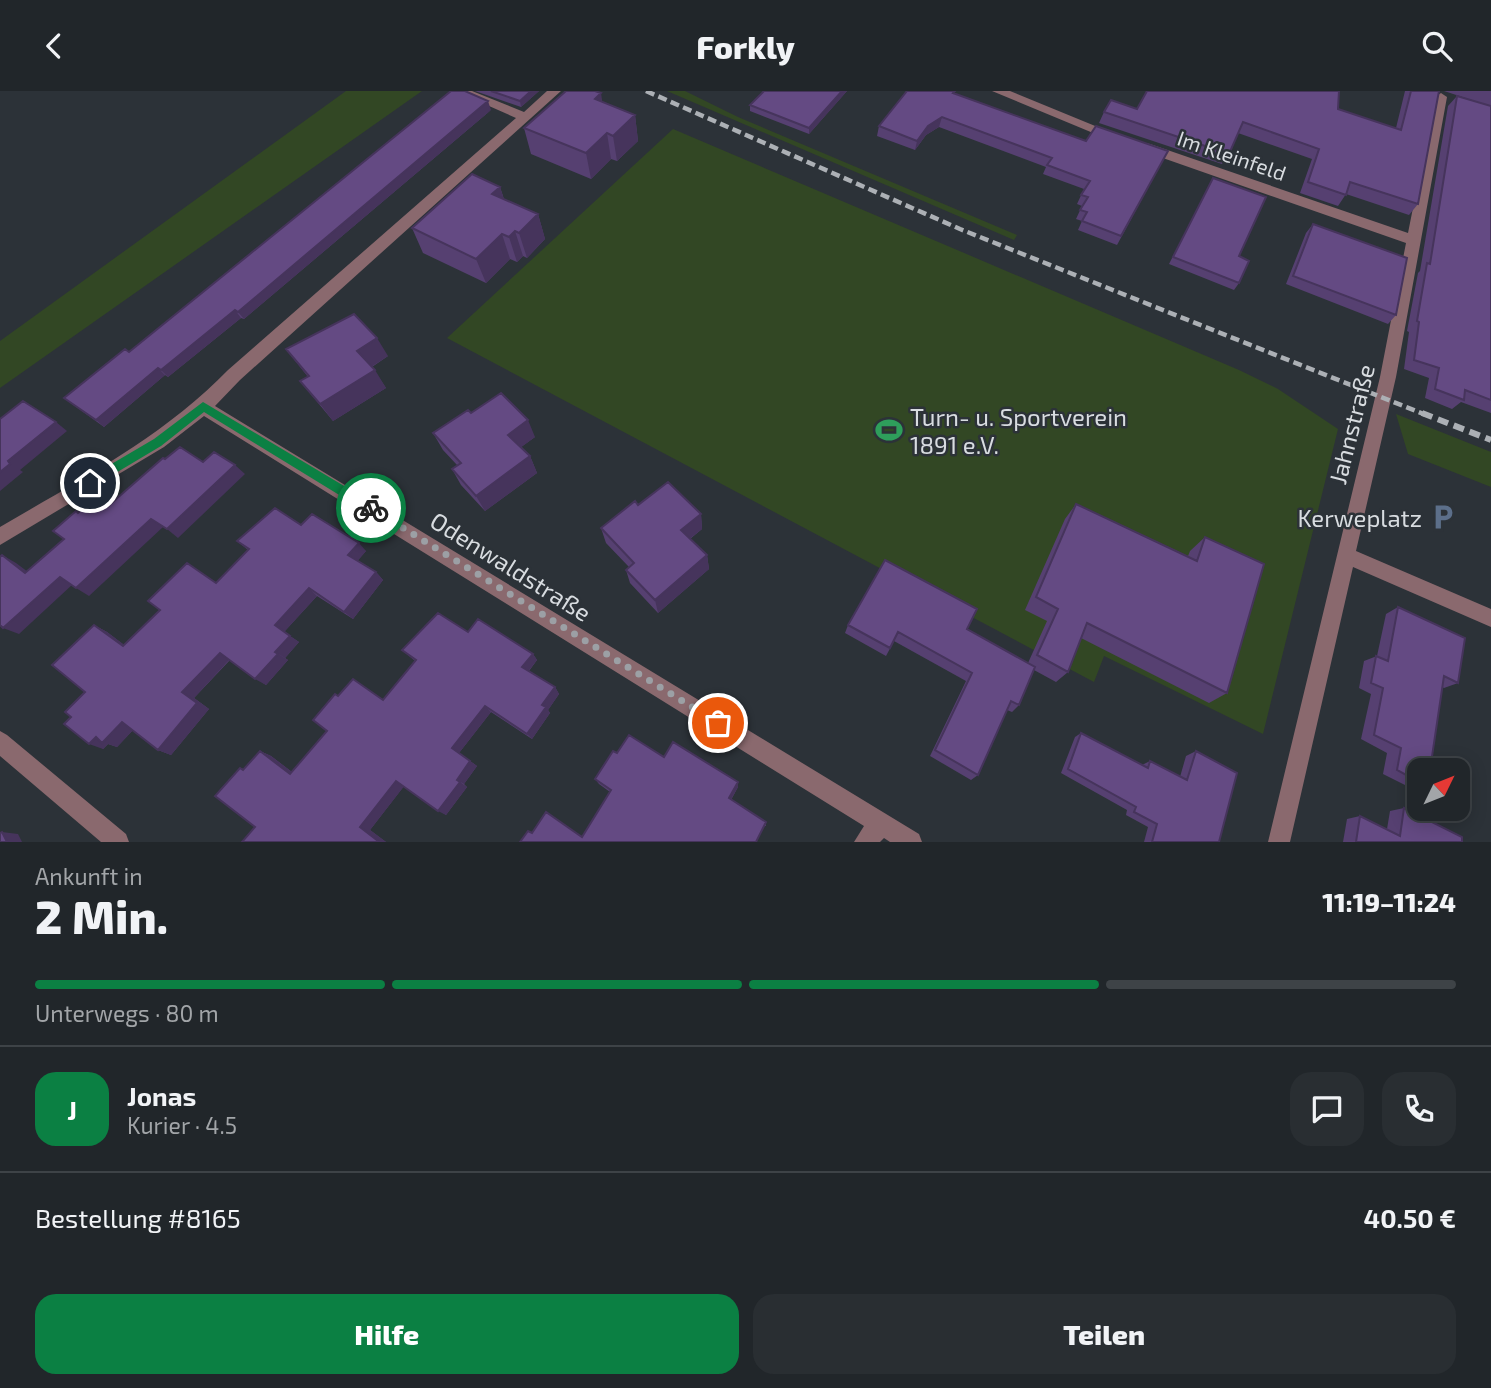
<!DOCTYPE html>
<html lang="de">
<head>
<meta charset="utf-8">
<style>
	:root { --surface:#21262a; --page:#292e32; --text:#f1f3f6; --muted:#a2a5a8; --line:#3e4347; --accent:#0b8043 }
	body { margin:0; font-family:"Exo 2",sans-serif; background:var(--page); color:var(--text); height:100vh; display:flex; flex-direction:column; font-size:26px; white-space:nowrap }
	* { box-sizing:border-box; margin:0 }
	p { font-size:23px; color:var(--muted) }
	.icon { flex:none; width:38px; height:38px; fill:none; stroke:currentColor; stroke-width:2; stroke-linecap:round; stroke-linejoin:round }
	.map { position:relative; height:751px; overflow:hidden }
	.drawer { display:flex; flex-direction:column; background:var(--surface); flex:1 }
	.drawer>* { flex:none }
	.needle { width:46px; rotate:47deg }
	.buttons { position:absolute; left:1407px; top:667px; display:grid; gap:14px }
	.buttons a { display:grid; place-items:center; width:63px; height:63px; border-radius:14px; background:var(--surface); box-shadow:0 4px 18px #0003,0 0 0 2px var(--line); font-size:35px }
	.pin { position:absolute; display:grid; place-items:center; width:60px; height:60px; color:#fff; margin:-30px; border:4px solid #fff; border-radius:50%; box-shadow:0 2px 7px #0007 }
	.courier { position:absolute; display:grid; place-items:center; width:70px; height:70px; margin:-35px; border:5px solid #0b8043; border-radius:50%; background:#fff; color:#222; box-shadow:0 2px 9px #0007 }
	.head em { font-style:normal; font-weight:800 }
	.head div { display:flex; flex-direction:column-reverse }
	.head { display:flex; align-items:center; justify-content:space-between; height:119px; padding:0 35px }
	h1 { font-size:46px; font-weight:800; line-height:52px }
	.bar { display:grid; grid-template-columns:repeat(4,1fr); gap:10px 7px; align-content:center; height:84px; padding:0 35px }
	.bar i { height:9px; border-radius:5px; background:var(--line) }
	.bar .active { background:var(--accent) }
	.bar p { grid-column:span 4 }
	.line { display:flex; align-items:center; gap:18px; padding:0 35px; border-top:2px solid var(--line) }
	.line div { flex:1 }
	.round { display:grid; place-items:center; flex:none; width:74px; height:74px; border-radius:21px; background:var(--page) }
	.cta { display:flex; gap:14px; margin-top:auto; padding:14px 35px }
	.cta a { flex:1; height:80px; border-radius:21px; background:var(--accent); color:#fff; font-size:28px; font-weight:800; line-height:80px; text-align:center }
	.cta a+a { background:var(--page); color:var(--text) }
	header { display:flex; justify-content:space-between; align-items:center; height:91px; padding:0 35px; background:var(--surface); font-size:32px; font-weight:800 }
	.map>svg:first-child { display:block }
	.green { fill:#324724 }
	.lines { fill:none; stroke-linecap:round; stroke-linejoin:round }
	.minor { fill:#8a696e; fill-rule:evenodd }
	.rail-far1 { stroke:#acb0b5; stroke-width:4.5; stroke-dasharray:9 4.5; stroke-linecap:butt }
	.rail { stroke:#acb0b5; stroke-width:6; stroke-dasharray:11 6; stroke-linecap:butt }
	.wall { fill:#564071 }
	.shaded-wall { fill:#46345c }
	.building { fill:#644a83; stroke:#46345c; stroke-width:2 }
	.route { fill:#0b8043 }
	.done { stroke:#9ca0a5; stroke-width:7; stroke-dasharray:0 12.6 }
	.labels { text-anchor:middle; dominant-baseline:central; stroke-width:5; stroke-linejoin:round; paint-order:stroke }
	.far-street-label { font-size:21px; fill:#d8dce0; stroke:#2c3238 }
	.poi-label { font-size:24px; fill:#d8dce0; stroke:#2c3238; text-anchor:start }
	.street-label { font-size:24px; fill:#d8dce0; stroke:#2c3238 }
</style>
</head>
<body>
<header><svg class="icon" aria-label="back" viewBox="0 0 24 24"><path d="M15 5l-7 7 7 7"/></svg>Forkly<svg class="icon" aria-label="search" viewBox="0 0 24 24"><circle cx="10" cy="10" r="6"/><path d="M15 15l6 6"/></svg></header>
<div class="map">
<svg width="1491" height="751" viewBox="0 0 1491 751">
	<rect width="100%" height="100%" fill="#2c3238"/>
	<path class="green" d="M346 0H422L0 297V250Z
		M667 0H685L738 26 1017 144 1014 149Z
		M673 38 1239 279 1278 298 1338 338 1263 643 1104 565 1094 591 447 247Z
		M1396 323 1491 361V396L1408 363Z"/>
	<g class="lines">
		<path class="minor" d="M455 0H472L524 21 547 0H561L240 289 215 315 919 743 922 751H890L884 747 880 751H854L864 735 204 325 164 356 0 454V436C80 389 163 346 228 279L516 27Z
			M992 0H1010L1122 46 1120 49H1110Z
			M1441 2 1447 6 1396 286 1356 460 1491 518V536L1353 476 1290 751H1268L1380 286 1406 152 1140 59 1138 56 1145 52 1150 53 1408 142 1435 6Z
			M0 640 7 644 126 743 129 751H101L0 665Z"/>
		<path class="rail-far1" d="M646 0 960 138 1426 324"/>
		<path class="rail" d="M1422 322 1491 349"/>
	</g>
	<path class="wall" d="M475 0H539L521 16Z
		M764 0H847L809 43 750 20V14Z
		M1405 0H1439L1418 113 1409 124 1346 103 1338 115 1300 102 1312 68 1238 42 1229 63 1222 73 1099 32 1104 21 1137 18H1338L1396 37Z
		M1444 0H1491V322L1461 311 1452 318 1425 307 1429 287 1404 278 1409 241 1407 240 1418 182 1420 180 1448 15 1457 5 1490 15Z
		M957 4 1086 50 1168 60 1117 154 1078 139 1082 130 1076 128 1082 115 1077 113 1084 98 1043 83 1046 76 939 36 926 44 915 59 877 45 879 35Z
		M602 11 635 24 638 50 617 70 611 68 591 88 531 63 524 37Z
		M491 19 244 228 241 227 168 286 165 284 104 336 64 307 129 261Z
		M1213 87 1239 192 1234 199 1169 173Z
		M500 96 504 108 538 123 545 148 527 167 523 165 517 171 510 168 486 192 423 162 412 137Z
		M1313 133 1396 224 1388 233 1286 193 1306 142Z
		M286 258 388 265 372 276 386 297 333 330 300 290 308 286Z
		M471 322 535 346 521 356 530 365 537 382 485 420 461 394 452 378 457 374 443 359 433 342Z
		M1076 413 1188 465 1190 460 1205 446 1227 602 1209 612 1081 547 1068 581 1056 591 1034 579 1019 614 1012 621 1007 619 978 684 971 689 930 665 966 590 894 550 886 565 845 542 848 534 967 538 1028 572 1047 530 1025 519 1065 428Z
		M638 414 701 423 702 438 690 448 707 464 709 478 658 522 630 492 626 479 629 476 606 452 601 437Z
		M301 434 366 460 357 470 376 481 383 489 353 528 317 505 284 541 299 551 285 567 288 569 266 594 230 569 194 607 209 618 171 664 158 659 133 639 117 656 108 653 103 658 71 626 85 601 94 534 107 541 124 554 216 492 248 459 237 450Z
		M1398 516 1458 592 1444 597 1442 596 1419 679V697L1413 698 1383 683 1387 662 1361 648 1371 603 1359 597 1364 570 1377 565 1386 523Z
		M468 541 533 563 537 569 529 580 555 596 559 603 548 619 550 622 532 648 491 621 459 662 477 675 464 693 467 696 446 724 404 695 370 739 386 751H242L255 736 240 677 244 678 260 660 271 665 292 681 327 640 338 605 383 609 415 570 402 559Z
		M1081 642 1142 674 1150 670 1180 686 1186 665 1196 660 1219 751H1144L1148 736 1126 724 1127 719 1061 682 1075 646Z
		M617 662 664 666 738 696 731 709 766 731V735L520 751 532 742 582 746 610 701 599 693 595 688Z
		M1404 717 1462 751H1343L1347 728 1360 725 1387 738 1390 720Z"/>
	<path class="shaded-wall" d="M531 0H539L521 16 520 10Z
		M842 0H847L809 43V37Z
		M601 2 605 29 595 8Z
		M488 10 491 19 244 228 238 221Z
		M635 24 638 50 617 70 613 45Z
		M942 26 939 36 926 44 915 59 917 50 928 35Z
		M607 42 611 68 591 88 586 62Z
		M500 96 508 121 492 103Z
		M538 123 545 148 527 167 519 142Z
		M515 140 523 165 517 171 509 146Z
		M502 143 510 168 486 192 476 168Z
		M235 219 241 227 168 286 161 279Z
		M377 247 388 265 368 278 357 260Z
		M158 277 165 284 104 336 96 329Z
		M375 279 386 297 333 330 320 313Z
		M528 329 535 346 516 360 508 344Z
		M56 331 67 340 20 379 23 381 0 400V381L8 370Z
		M530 365 537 382 485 420 476 405Z
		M235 374 245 383 178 447 167 438Z
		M701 423 702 438 683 453 681 439Z
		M151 428 163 436 89 505 76 497Z
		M359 452 366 460 356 472 348 464Z
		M2 464 16 472 40 490 25 482Z
		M707 464 709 478 658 522 655 509Z
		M376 481 383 489 353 528 344 521Z
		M60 486 73 493 19 543 3 537Z
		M309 497 317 505 284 541 275 534Z
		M94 534 107 541 135 562 123 555Z
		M290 545 299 551 285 567 275 561Z
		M220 562 230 568 194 607 209 618 171 664 158 659 182 601Z
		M278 563 288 569 266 594 255 588Z
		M533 563 537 569 527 582 522 576Z
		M555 596 559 603 548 619 550 622 532 648 527 643 542 614Z
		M485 615 491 621 459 662 452 657Z
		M122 631 136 636 117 656 108 653 103 658 89 653 96 646Z
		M260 660 271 665 301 688 290 683Z
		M470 670 477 675 464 693 457 689Z
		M396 690 405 694 370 739 386 751H377L360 736Z
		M460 691 467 696 446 724 438 720Z
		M738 691V696L729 712V707Z
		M2 741 18 743 22 751H7Z"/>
	<path class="building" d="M451 0H465L488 10 238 221 235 219 161 279 158 277 96 329 64 307 125 258 129 261Z
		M491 0H531L520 10Z
		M566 0H595L601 2 595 8 635 24 613 45 607 42 586 62 524 37Z
		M764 0H842L809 37 750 14Z
		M907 0H955L953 2 1086 50 1096 35 1168 60 1121 145 1082 130 1087 121 1080 119 1088 106 1081 104 1090 90 1047 74 1052 67 942 26 928 35 917 50 879 35Z
		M1147 0H1339L1338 18 1401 39 1411 0H1439L1418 113 1350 91 1346 104 1308 91 1319 58 1243 31 1229 63 1104 21 1111 9 1137 18Z
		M1457 5 1491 15V309L1465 299 1464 309 1435 298 1439 277 1414 269 1419 231 1417 230 1427 172 1430 173Z
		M472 83 500 96 492 103 538 123 519 142 515 140 509 146 502 143 476 168 412 137Z
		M1213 87 1266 106 1239 165 1249 170 1239 192 1173 166Z
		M1313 133 1407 167 1396 224 1293 185Z
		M354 223 377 247 357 260 375 279 320 313 300 290 309 285 286 258Z
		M501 302 528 329 508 344 530 365 476 405 452 378 461 372 433 342 468 319 471 322Z
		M23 310 56 331 8 370 10 373 0 381V328Z
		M180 356 203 371 214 361 235 374 167 438 151 428 76 497 60 486 3 537 0 534V466L2 464 25 482 64 448 53 440 76 420 78 422 94 408 107 416 163 367 165 368Z
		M668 391 701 423 681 439 707 464 655 509 626 479 634 472 601 437 635 410 638 414Z
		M1076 413 1197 470 1205 446 1264 473 1227 602 1087 532 1068 581 1037 564 1058 518 1036 506Z
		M275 417 301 434 312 423 359 452 348 464 376 481 344 521 309 497 275 534 290 545 275 561 278 563 255 588 220 562 182 601 197 612 158 659 122 631 102 652 96 646 89 653 64 633 71 626 65 621 85 601 52 574 94 534 123 555 160 519 148 510 187 472 216 492 249 458 237 450Z
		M885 469 977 518 967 538 1035 576 1019 614 1011 610 978 684 935 659 972 582 898 541 890 557 848 534Z
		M1398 516 1465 547 1458 592 1444 585 1430 679H1419V691L1397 679 1401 657 1374 644 1383 597 1371 592 1376 565 1388 570Z
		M438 522 468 541 478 528 533 563 522 576 555 596 542 614 546 616 527 643 485 615 452 657 470 670 457 689 460 691 438 720 396 690 360 736 378 750 377 751H242L255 736 215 705 240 677 243 679 260 660 290 683 327 640 313 629 335 603 338 605 353 588 383 609 416 569 402 559Z
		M1081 642 1148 677 1150 670 1187 689 1196 660 1237 682 1219 751H1152L1157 733 1134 721 1136 716 1068 678Z
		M629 644 664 666 673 651 738 691 729 707 766 731 756 751H520L528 740 532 742 546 721 582 746 611 699 595 688 613 660 617 662Z
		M1404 717 1462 746V751H1356L1360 725 1400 745Z
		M2 741 7 751H0V742Z"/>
	<path class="route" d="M203 311 376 414V421H367L204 321 161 355 94 395H86V388L154 348Z"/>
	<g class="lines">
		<path class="done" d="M371 417 718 632"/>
	</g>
	<defs>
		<g id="stadium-bare" transform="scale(2.1)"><path d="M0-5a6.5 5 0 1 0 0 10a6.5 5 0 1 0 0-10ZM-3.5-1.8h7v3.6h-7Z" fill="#2e9e5b" stroke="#2c3238" stroke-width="2.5" paint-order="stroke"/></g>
		<g id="parking-bare" transform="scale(2.1)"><path d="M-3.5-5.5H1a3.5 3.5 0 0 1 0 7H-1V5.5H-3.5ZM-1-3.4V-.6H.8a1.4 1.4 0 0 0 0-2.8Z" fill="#5c6f8a" stroke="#2c3238" stroke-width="2.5" paint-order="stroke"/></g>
	</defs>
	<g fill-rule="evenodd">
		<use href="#stadium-bare" x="889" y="339"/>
		<use href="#parking-bare" x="1443" y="426"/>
	</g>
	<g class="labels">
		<g class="far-street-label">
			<text transform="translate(1232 64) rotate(19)">Im Kleinfeld</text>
		</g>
		<g class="poi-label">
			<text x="910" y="325">Turn- u. Sportverein<tspan x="910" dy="28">1891 e.V.</tspan></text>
			<text x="1422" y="426" text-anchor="end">Kerweplatz</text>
		</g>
		<g class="street-label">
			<text transform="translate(1351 333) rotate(-76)">Jahnstraße</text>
			<text transform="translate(511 475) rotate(32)">Odenwaldstraße</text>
		</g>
	</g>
</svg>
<div class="buttons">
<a><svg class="needle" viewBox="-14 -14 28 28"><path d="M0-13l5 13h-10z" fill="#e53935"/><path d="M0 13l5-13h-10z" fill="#a2a5a8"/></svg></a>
</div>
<div class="pin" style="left:718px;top:632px;background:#ea580c"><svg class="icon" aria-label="bag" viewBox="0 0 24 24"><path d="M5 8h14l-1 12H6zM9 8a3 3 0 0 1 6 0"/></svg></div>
<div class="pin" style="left:90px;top:392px;background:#1f2937"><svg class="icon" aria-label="home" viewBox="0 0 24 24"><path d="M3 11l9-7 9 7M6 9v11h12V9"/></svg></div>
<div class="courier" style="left:371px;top:417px"><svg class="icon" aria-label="bike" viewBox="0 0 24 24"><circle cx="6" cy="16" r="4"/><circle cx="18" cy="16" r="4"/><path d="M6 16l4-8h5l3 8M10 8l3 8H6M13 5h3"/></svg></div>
</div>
<section class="drawer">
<div class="head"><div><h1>2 Min.</h1><p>Ankunft in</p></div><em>11:19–11:24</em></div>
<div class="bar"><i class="active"></i><i class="active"></i><i class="active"></i><i></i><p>Unterwegs · 80 m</p></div>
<div class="line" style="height:126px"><b class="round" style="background:var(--accent);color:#fff">J</b><div><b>Jonas</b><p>Kurier · 4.5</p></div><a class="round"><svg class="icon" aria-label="chat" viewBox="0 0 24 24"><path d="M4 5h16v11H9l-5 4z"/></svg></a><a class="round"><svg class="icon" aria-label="phone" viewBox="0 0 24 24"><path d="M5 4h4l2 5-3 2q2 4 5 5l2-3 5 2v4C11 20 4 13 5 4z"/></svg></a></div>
<div class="line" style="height:91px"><div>Bestellung #8165</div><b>40.50 €</b></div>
<div class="cta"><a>Hilfe</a><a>Teilen</a></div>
</section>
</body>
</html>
